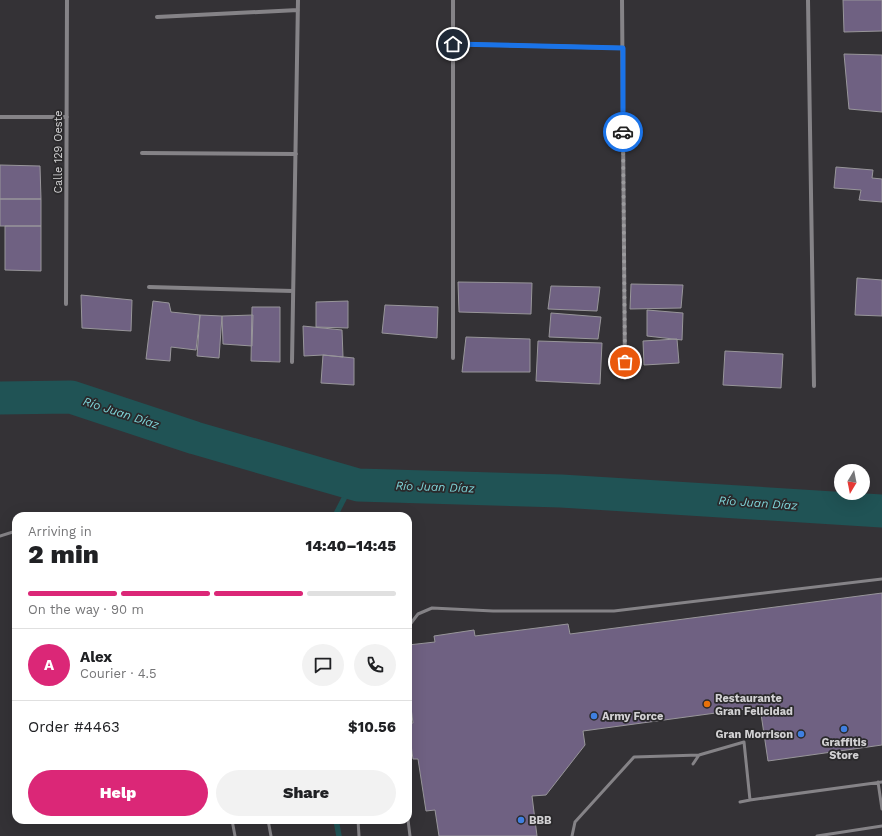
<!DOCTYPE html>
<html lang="en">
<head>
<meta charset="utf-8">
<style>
	:root { --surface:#fff; --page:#f2f2f2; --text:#202124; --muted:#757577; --line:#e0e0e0; --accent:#db2777 }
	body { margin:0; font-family:"Work Sans",sans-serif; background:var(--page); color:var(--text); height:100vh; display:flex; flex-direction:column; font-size:15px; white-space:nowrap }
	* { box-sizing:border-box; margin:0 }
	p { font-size:13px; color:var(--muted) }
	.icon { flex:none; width:22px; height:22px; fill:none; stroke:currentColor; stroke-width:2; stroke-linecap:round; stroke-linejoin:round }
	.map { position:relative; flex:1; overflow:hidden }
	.sheet { position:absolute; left:12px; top:512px; width:400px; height:312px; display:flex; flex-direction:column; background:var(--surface); border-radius:12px; box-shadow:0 4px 16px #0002 }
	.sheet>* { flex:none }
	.needle { width:26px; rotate:190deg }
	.controls { position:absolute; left:834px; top:464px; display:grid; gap:8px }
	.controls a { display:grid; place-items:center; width:36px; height:36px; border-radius:50%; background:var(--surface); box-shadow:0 4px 16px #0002; font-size:20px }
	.pin { position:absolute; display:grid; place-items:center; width:34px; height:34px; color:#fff; margin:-17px; border:2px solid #fff; border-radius:50%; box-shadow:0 1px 4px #0007 }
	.courier { position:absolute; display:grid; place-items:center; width:40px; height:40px; margin:-20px; border:3px solid #1a73e8; border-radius:50%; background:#fff; color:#222; box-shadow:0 1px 5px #0007 }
	.overview em { font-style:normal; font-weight:800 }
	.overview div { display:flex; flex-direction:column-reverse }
	.overview { display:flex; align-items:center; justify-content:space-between; height:68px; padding:0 16px }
	h1 { font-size:26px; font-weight:800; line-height:30px }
	.bar { display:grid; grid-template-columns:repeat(4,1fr); gap:6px 4px; align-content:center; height:48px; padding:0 16px }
	.bar i { height:5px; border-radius:3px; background:var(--line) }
	.bar .selected { background:var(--accent) }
	.bar p { grid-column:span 4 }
	.line { display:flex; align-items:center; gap:10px; padding:0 16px; border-top:1px solid var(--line) }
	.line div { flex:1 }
	.round { display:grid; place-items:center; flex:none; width:42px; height:42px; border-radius:21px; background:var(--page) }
	.action { display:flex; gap:8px; margin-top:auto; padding:8px 16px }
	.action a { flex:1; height:46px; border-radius:24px; background:var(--accent); color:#fff; font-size:16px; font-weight:800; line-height:46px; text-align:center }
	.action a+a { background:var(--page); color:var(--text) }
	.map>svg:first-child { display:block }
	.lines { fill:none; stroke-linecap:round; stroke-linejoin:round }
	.stream { stroke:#205355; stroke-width:5.5 }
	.river { stroke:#205355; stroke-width:33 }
	.building { fill:#6f6182; stroke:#98969a }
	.lane { stroke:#858387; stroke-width:3 }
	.street { stroke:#858387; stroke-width:4 }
	.done { stroke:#9b9a9d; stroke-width:4; stroke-dasharray:0 7.2 }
	.route { stroke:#1a73e8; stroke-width:5 }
	.food-dot { fill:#e8710a; stroke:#2a292b; stroke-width:1.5 }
	.shop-dot { fill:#3f7fe0; stroke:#2a292b; stroke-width:1.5 }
	.labels { text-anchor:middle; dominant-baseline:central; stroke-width:3.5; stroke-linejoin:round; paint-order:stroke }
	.street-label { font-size:11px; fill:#d3d2d4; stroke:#2a292b }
	.poi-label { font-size:11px; font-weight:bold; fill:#d3d2d4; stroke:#2a292b; text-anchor:start }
	.water-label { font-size:12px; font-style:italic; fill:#7ed4d8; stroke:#2a292b }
</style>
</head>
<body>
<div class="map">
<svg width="882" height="836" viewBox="0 0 882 836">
	<rect width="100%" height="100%" fill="#343236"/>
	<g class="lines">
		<path class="stream" d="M335 516 352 483
			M336 820 339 836"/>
		<path class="river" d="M0 398 71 397 195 438 358 485 561 491 882 511"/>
	</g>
	<path class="building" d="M843 0H882V31L844 32Z
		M844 54 882 55V112L849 109Z
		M0 165 40 166 41 199H0Z
		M836 167 873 170 872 178 882 179V202L859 200 861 190 834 188Z
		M0 199H41V226H0Z
		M5 226H41V271L5 270Z
		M857 278 882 280V316L855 315Z
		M458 282 532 283 531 314 459 312Z
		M631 284 683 285 681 308 630 309Z
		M551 286 600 287 597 311 548 309Z
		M81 295 132 300 131 331 82 328Z
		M153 301 169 303 171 312 200 315 196 350 171 347 170 361 146 359Z
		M348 301V328L316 327V302Z
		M385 305 438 307 437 338 382 333Z
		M252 307H280V362L251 361Z
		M647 310 683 313 682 340 647 336Z
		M551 313 601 317 598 339 549 337Z
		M200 315 222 316 219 358 197 356Z
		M253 315 252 346 223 344 222 316Z
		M303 326 342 330 343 357 323 355 304 356Z
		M466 337 530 339V372H462Z
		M677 339 679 363 644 365 643 341Z
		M538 341 602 343 600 384 536 381Z
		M725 351 783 354 781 388 723 385Z
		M323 355 354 358V385L321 383Z
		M882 593V745L768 761 760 707 583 731 585 745 546 795 532 796 537 836H439L435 810 426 811 418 759H413L408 723H413L408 685V645L435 642 434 636 474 630 475 636 568 624 570 634Z"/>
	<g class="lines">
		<path class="lane" d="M0 536 16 531
			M408 627 418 614 432 608 493 611H614L882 579
			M693 764 699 755
			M878 782 882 809
			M740 802 750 800
			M232 820 235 836
			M268 820 271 836
			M358 820 359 836
			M408 820 410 836
			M572 836 575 822 634 757 699 755 744 742 750 800 882 782
			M817 836 882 826"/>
		<path class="street" d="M622 0 625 378
			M808 0 814 386
			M157 17 298 10
			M453 44 623 48
			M0 117H67
			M142 153 296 154
			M149 287 293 291
			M66 304 67 0
			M453 358V0
			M292 362 298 0"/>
	</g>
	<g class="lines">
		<path class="done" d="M623 132 625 362"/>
		<path class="route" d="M453 44 623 48V132"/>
	</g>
	<circle class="food-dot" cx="707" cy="704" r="4"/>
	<g class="shop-dot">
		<circle cx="594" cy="716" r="4"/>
		<circle cx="844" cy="729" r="4"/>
		<circle cx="801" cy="734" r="4"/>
		<circle cx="521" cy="820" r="4"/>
	</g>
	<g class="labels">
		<g class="street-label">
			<text transform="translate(58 152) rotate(-90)">Calle 129 Oeste</text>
		</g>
		<g class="poi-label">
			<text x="715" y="698">Restaurante<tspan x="715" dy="13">Gran Felicidad</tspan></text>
			<text x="602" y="716">Army Force</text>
			<text x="793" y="734" text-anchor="end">Gran Morrison</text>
			<text x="844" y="742" text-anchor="middle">Graffitis<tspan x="844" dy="13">Store</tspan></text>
			<text x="529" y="820">BBB</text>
		</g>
		<g class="water-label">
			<text transform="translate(121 413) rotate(18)">Río Juan Díaz</text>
			<text transform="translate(435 487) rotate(2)">Río Juan Díaz</text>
			<text transform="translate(758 503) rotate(4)">Río Juan Díaz</text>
		</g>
	</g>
</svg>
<div class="controls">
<a><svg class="needle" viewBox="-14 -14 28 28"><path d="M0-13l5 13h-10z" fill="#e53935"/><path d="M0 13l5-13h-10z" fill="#757577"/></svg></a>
</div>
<div class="pin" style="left:625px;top:362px;background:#ea580c"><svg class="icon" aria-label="bag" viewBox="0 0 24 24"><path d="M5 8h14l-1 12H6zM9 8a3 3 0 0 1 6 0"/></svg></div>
<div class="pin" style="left:453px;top:44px;background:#1f2937"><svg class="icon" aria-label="home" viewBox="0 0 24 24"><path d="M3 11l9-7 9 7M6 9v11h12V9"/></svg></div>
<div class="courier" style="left:623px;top:132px"><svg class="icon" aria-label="car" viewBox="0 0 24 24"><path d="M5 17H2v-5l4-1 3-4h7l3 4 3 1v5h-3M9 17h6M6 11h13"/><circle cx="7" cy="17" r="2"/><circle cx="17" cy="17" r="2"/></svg></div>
<section class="sheet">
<div class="overview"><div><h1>2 min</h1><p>Arriving in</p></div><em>14:40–14:45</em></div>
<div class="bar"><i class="selected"></i><i class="selected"></i><i class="selected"></i><i></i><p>On the way · 90 m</p></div>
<div class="line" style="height:72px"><b class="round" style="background:var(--accent);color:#fff">A</b><div><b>Alex</b><p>Courier · 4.5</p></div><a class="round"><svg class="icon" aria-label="chat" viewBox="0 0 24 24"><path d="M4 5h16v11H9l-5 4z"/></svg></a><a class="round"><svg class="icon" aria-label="phone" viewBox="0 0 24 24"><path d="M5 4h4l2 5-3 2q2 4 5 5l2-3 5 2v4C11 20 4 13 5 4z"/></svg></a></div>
<div class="line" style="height:52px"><div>Order #4463</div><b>$10.56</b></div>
<div class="action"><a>Help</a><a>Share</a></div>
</section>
</div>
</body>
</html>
